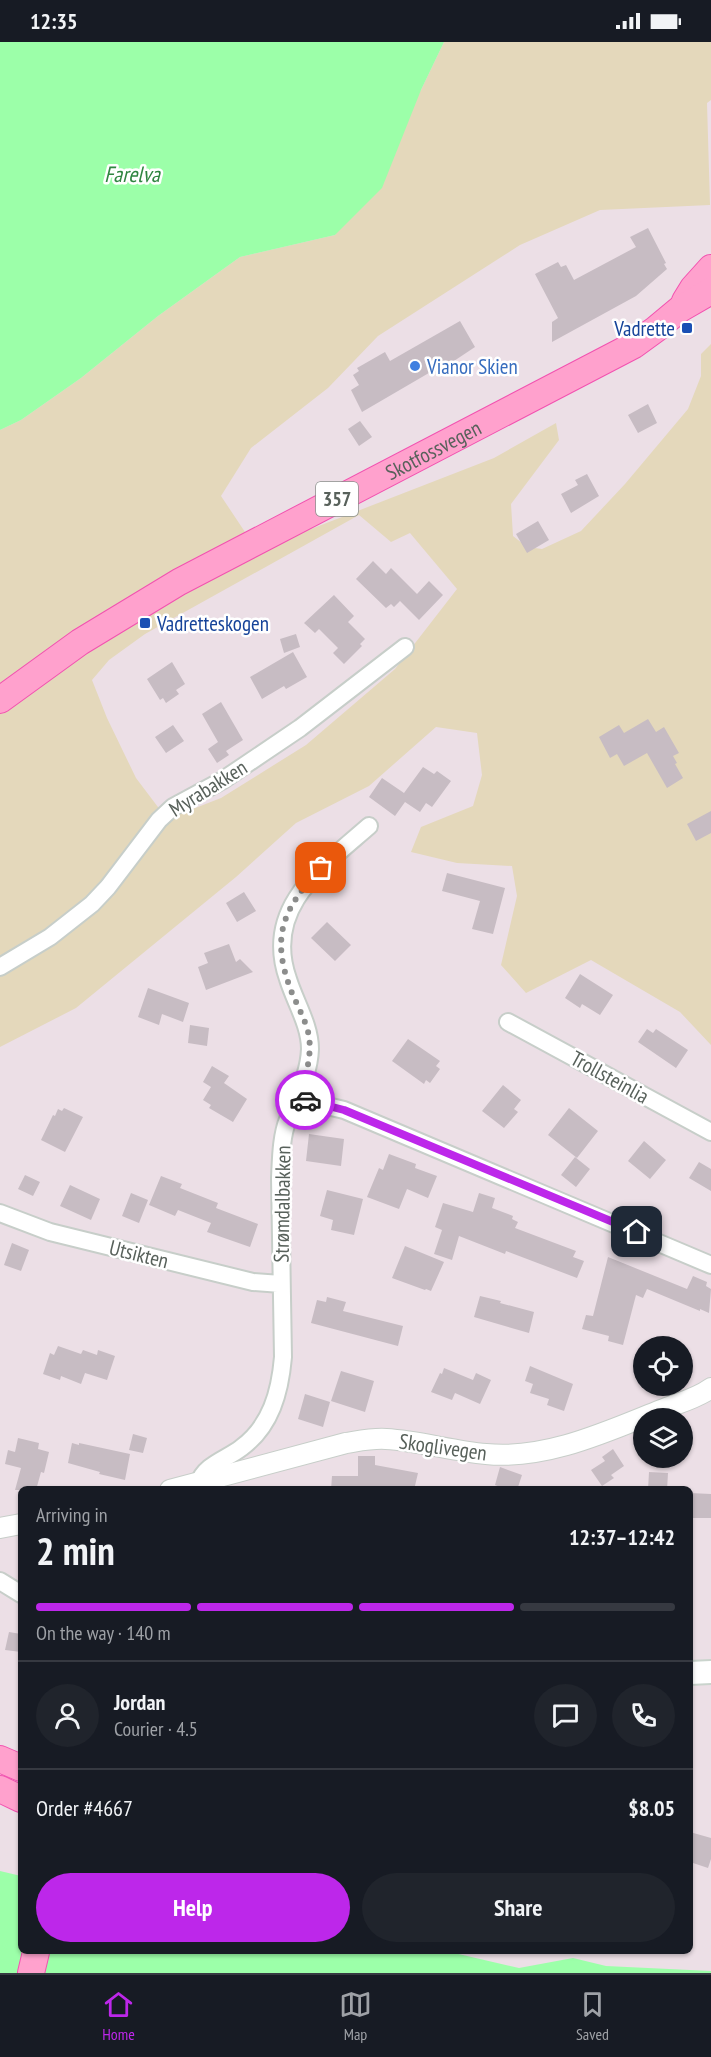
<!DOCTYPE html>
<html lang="en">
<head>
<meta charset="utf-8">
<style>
	:root { --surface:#171b24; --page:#20242c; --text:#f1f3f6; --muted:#9ea1a6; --line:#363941; --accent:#bd27ea }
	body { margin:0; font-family:"PT Sans Narrow",sans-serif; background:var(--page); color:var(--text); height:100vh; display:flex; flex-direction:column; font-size:22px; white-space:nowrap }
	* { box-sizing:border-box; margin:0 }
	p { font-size:20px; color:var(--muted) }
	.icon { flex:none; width:33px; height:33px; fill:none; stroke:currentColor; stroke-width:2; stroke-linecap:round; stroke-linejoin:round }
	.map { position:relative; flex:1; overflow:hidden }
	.side { position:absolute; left:18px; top:1444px; width:675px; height:468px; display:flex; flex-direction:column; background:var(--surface); border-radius:9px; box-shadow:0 2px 4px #0004 }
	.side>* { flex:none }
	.fabs { position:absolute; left:633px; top:1294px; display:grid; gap:12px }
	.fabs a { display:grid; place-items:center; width:60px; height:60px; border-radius:50%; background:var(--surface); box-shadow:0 2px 4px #0004; font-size:30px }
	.pin { position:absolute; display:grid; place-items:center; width:51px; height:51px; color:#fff; margin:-26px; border-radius:12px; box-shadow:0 3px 9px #0006 }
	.courier { position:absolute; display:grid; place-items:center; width:60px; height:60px; margin:-30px; border:4px solid #bd27ea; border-radius:50%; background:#fff; color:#222; box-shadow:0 2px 8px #0007 }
	.summary em { font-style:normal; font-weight:800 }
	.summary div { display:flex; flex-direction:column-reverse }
	.summary { display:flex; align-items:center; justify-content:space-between; height:102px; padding:0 18px }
	h1 { font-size:39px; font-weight:800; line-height:45px }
	.bar { display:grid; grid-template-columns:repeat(4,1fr); gap:9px 6px; align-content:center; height:72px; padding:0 18px }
	.bar i { height:8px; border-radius:4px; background:var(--line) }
	.bar .selected { background:var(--accent) }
	.bar p { grid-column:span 4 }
	.line { display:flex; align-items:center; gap:15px; padding:0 18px; border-top:2px solid var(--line) }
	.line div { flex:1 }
	.round { display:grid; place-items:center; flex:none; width:63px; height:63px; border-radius:32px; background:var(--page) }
	.primary-button { display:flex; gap:12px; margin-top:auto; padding:12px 18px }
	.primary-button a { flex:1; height:69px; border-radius:36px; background:var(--accent); color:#fff; font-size:24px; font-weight:800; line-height:69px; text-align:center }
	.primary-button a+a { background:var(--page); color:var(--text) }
	.status { display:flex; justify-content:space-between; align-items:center; height:42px; padding:0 30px; background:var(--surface); direction:ltr }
	.status svg { height:16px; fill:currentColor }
	.tabs { display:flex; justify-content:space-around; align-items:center; height:84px; border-top:2px solid var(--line); background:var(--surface); font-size:16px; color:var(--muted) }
	.tabs a { display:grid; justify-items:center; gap:3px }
	.tabs .selected { color:var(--accent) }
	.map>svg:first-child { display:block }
	.green { fill:#e4d8bb; fill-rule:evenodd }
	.water { fill:#9cffa9 }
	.building { fill:#c7bcc3 }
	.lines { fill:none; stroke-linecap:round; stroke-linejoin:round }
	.minor-casing { stroke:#c7cec9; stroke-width:20 }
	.tertiary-casing { stroke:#c7cec9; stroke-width:22 }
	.secondary-casing { stroke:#cad4cd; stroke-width:26 }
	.primary-casing { stroke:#f252b0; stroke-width:28 }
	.minor { stroke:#fff; stroke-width:16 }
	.tertiary { stroke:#fff; stroke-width:20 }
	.secondary { stroke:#fff; stroke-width:22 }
	.primary { stroke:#ffa1cd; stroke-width:26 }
	.done { stroke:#8c8d8c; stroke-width:6; stroke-dasharray:0 10.8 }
	.route { stroke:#bd27ea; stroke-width:8 }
	.transit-dot { fill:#1a4fb4; stroke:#fff; stroke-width:2 }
	.shop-dot { fill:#3f7fe0; stroke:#fff; stroke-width:2 }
	.labels { text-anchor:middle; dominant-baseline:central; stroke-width:5; stroke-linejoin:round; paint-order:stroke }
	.shield { fill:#fff; stroke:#8a908c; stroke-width:1.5 }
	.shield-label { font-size:20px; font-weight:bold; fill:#58615b }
	.transit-label { font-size:21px; fill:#164399; stroke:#fff; text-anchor:end }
	.shop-label { font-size:21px; fill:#366cbe; stroke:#fff; text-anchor:start }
	.street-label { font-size:21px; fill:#58615b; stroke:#fff }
	.water-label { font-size:22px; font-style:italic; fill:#2f8540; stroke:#fff }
</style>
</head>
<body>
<div class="status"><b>12:35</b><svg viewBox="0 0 49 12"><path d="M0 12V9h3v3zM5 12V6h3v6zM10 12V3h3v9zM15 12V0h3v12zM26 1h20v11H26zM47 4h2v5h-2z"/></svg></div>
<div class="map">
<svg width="711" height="1931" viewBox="0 0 711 1931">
	<rect width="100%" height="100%" fill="#ecdfe6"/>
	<path class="green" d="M444 0H711V58L707 61 710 163 600 168 520 203 378 294 328 346 251 406 221 454 257 508 494 416 556 381 559 398 511 462 513 494 527 505 542 507 581 489 625 442 688 367 701 334V312L711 302V1003L680 970 591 918 526 951 501 923 517 854 512 824 457 821 411 810 421 785 473 764 482 733 477 691 436 685 369 744 296 781 236 835 76 966 0 1005V388L21 378 81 336 158 274 240 215 335 193 421 48ZM359 473 391 500 410 491 457 547 395 627 306 703 221 756 167 777 136 736 107 676 92 638 109 618 145 592Z"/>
	<path class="water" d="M0 0H444L421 48 382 146 335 193 240 215 158 274 81 336 21 378 0 388Z
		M0 1829 21 1834V1910H450L519 1926 573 1916 606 1924 711 1929V1931H0Z"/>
	<path class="building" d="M648 186 666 221 664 222 667 227 636 254 552 300V280L558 276 535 232 558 220 561 225 566 223 574 238 636 205 630 195Z
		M460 279 475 305 436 331 434 328 362 370 351 348 359 343 353 333 359 329 357 326 385 310 390 319Z
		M648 362 657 381 638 391 628 373Z
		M360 379 372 395 359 404 348 387Z
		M587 432 599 454 571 471 561 452 578 443 575 438Z
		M538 479 549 498 527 511 516 492Z
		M373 519 386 532 391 526 417 552 429 539 443 553 419 578 400 559 394 565 391 562 386 566 356 537Z
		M334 553 354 574 348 580 365 597 360 602 362 604 344 622 333 611 338 606 319 587 315 591 304 581Z
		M296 592 300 605 284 611 280 597Z
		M293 610 307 635 286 647 284 644 262 657 250 635Z
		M172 620 185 642 176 648 179 652 166 661 163 656 160 658 147 637Z
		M221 660 243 698 226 709 229 713 217 721 208 707 218 700 202 672Z
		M648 677 656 690 664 685 679 711 673 714 677 721 675 722 683 736 667 746 647 711 624 724 617 712 610 716 599 695 619 683 624 691Z
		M173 683 184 699 166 711 155 695Z
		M423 725 434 732 437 729 451 739 432 765 426 761 420 770 405 760 395 774 369 755 382 736 404 751Z
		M711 769V791L696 799 687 782Z
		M447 831 505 846 493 892 472 887 480 859 442 849Z
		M244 850 256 869 237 880 226 861Z
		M327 880 351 903 335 919 311 896Z
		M229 902 236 920 240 917 253 930 206 948 198 925 208 921 204 911Z
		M580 932 613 953 600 973 582 962 580 966 565 956Z
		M148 946 189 961 183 980 162 972 159 983 138 975Z
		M190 983 209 986 207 1004 188 1001Z
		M647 987 653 991 656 987 688 1008 676 1026 638 1000Z
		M408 997 440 1019 436 1024 440 1027 430 1041 426 1038 424 1042 392 1019Z
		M212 1024 229 1034 224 1041 247 1057 233 1080 209 1066 211 1063 203 1058 211 1045 203 1040Z
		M503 1043 521 1058 514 1067 518 1070 504 1086 482 1069Z
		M64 1066 83 1075 65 1110 41 1098 53 1073 55 1074 58 1067 62 1069Z
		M569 1066 598 1089 577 1116 548 1093Z
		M309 1092 344 1097 341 1124 306 1119Z
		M644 1099 666 1118 650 1137 628 1119Z
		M389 1112 416 1122 415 1126 437 1134 428 1156 407 1147 399 1167 367 1155 379 1126 383 1128Z
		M575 1115 590 1127 576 1145 561 1133Z
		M699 1120 711 1127V1149L689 1136Z
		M25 1133 40 1140 33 1154 18 1147Z
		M161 1134 182 1142 180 1146 218 1161 216 1166 258 1182 250 1205 207 1190 211 1181 178 1168 175 1174 149 1163Z
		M70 1143 100 1157 91 1178 60 1164Z
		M327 1148 363 1157 354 1193 331 1188 333 1178 320 1174Z
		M131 1151 148 1158 139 1181 122 1174Z
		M479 1151 495 1156 492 1166 513 1174 512 1177 518 1180 515 1186 576 1209 573 1215 584 1219 577 1236 506 1209 505 1212 459 1194 452 1218 434 1212 442 1188 435 1185 443 1161 473 1170Z
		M12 1201 29 1208 21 1229 4 1223Z
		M405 1204 444 1220 431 1249 426 1247 425 1248 392 1236Z
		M608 1215 687 1247 693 1234 707 1240 706 1244 711 1247 709 1271 700 1267V1269L647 1247 643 1256 636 1253 623 1303 608 1299 609 1294 582 1287 586 1273 593 1274Z
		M480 1254 501 1259 500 1261 534 1270 529 1291 474 1275Z
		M327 1255 346 1260 343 1269 403 1284 398 1304 311 1281 317 1258 326 1260Z
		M58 1304 81 1312 83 1308 97 1313 98 1308 115 1314 107 1338 85 1331 81 1342 61 1334 60 1338 43 1332 50 1311 54 1313Z
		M530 1324 573 1342 564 1369 547 1363 549 1357 530 1351 533 1342 525 1339Z
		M444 1326 473 1338 476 1331 491 1338 480 1362 455 1351 452 1358 431 1350 440 1331 442 1332Z
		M341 1329 374 1339 365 1370 331 1359Z
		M305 1352 330 1360 323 1385 298 1377Z
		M133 1392 147 1396 143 1411 129 1408Z
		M18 1396 39 1401 38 1407 49 1410 44 1431 41 1430 36 1448H15L21 1426 5 1422 8 1408 15 1410Z
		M72 1401 79 1403V1401L130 1412 125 1438 99 1432 100 1430 68 1421Z
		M613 1407 624 1424 611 1433 614 1436 602 1444 591 1428 605 1419 602 1415Z
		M358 1414H375V1423L418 1431 414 1448H331L332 1434H358Z
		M500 1425 522 1433 517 1448H508L495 1443Z
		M649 1430 668 1431 667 1448H648Z
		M690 1451 711 1452V1476H690Z
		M9 1590 21 1592V1610L5 1608Z
		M690 1790 711 1796V1817L708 1826 690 1820Z"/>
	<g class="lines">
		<g class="minor-casing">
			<path id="minor" d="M0 925 50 895 92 862 108 845 159 778 173 765 223 738 300 686 405 605
				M508 980 711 1090
				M298 1057 344 1068 711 1223
				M0 1171 50 1190 253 1240 281 1242
				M199 1441C204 1423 227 1417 241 1406 271 1384 280 1350 283 1315L280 1136C281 1116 281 1095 288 1077 297 1053 309 1033 310 1007 310 983 295 960 288 937 263 866 321 826 369 784
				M0 1539 21 1552"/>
		</g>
		<g class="tertiary-casing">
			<path id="tertiary" d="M170 1448 346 1401C359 1399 373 1396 386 1397 420 1399 452 1409 486 1412 546 1418 606 1390 661 1368 678 1361 696 1357 711 1346
				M0 1486 21 1482"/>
		</g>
		<g class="secondary-casing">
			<path id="secondary" d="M690 1631 711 1630"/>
		</g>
		<g class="primary-casing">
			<g id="primary">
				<path d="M685 259 693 246 711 226"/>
				<path id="s1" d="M0 658 80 600 179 540 634 303 656 287 680 267 711 249"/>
				<path d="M0 1717 21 1726"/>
				<path d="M0 1747 21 1757"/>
				<path d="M31 1931 36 1910"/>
			</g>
		</g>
		<use href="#minor" class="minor"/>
		<use href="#tertiary" class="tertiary"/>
		<use href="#secondary" class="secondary"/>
		<use href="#primary" class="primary"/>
	</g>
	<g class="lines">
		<path class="done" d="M305 1058 298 1057C305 1037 312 1016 309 994 306 979 298 965 292 951 270 895 282 868 321 826"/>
		<path class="route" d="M305 1058 344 1068 637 1190"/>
	</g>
	<g class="transit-dot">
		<rect x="681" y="280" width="12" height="12" rx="3"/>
		<rect x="139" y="575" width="12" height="12" rx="3"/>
	</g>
	<circle class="shop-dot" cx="415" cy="324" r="6"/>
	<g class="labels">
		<rect class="shield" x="316" y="440" width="42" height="34" rx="4.5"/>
		<g class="shield-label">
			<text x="337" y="457">357</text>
		</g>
		<g class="transit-label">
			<text x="675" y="286">Vadrette</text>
			<text x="157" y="581" text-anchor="start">Vadretteskogen</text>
		</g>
		<g class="shop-label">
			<text x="427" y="324">Vianor Skien</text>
		</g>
		<g class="street-label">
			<text stroke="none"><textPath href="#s1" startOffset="501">Skotfossvegen</textPath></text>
			<text transform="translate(208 746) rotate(-32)">Myrabakken</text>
			<text transform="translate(610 1035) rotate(29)">Trollsteinlia</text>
			<text transform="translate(282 1162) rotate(-89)">Strømdalbakken</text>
			<text transform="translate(139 1212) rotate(14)">Utsikten</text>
			<text transform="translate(443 1405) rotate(8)">Skoglivegen</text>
		</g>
		<g class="water-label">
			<text x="132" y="132">Farelva</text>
		</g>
	</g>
</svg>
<div class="fabs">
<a><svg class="icon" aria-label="locate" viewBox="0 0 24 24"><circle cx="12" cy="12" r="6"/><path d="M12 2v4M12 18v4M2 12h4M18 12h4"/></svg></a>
<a><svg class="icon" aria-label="layers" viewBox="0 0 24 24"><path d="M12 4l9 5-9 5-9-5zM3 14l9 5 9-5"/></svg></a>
</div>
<div class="pin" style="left:321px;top:826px;background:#ea580c"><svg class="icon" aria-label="bag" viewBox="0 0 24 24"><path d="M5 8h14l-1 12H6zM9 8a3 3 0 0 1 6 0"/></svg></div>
<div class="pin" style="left:637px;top:1190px;background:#1f2937"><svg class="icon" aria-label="home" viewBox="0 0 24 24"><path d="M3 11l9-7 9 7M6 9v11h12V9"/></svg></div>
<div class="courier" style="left:305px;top:1058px"><svg class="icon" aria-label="car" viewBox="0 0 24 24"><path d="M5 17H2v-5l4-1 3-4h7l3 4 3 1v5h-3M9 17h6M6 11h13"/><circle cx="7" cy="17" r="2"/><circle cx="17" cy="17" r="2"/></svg></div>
<section class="side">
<div class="summary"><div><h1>2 min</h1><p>Arriving in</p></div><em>12:37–12:42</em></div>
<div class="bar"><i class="selected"></i><i class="selected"></i><i class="selected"></i><i></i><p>On the way · 140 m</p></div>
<div class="line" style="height:108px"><a class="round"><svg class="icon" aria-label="person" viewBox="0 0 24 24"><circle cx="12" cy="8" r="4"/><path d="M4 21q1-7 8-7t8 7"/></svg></a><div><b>Jordan</b><p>Courier · 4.5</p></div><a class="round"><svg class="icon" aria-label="chat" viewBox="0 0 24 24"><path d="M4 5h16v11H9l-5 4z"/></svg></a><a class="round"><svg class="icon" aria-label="phone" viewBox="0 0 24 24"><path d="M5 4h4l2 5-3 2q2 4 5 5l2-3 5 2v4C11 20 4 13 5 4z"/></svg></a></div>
<div class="line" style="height:78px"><div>Order #4667</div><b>$8.05</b></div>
<div class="primary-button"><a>Help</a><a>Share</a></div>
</section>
</div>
<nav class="tabs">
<a class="selected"><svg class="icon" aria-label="home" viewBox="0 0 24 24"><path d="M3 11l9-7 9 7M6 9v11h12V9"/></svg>Home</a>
<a><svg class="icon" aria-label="map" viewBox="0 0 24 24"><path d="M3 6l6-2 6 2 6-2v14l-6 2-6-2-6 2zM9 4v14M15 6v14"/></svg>Map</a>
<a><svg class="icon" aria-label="saved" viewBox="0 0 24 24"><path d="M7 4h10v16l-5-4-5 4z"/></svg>Saved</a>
</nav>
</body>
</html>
